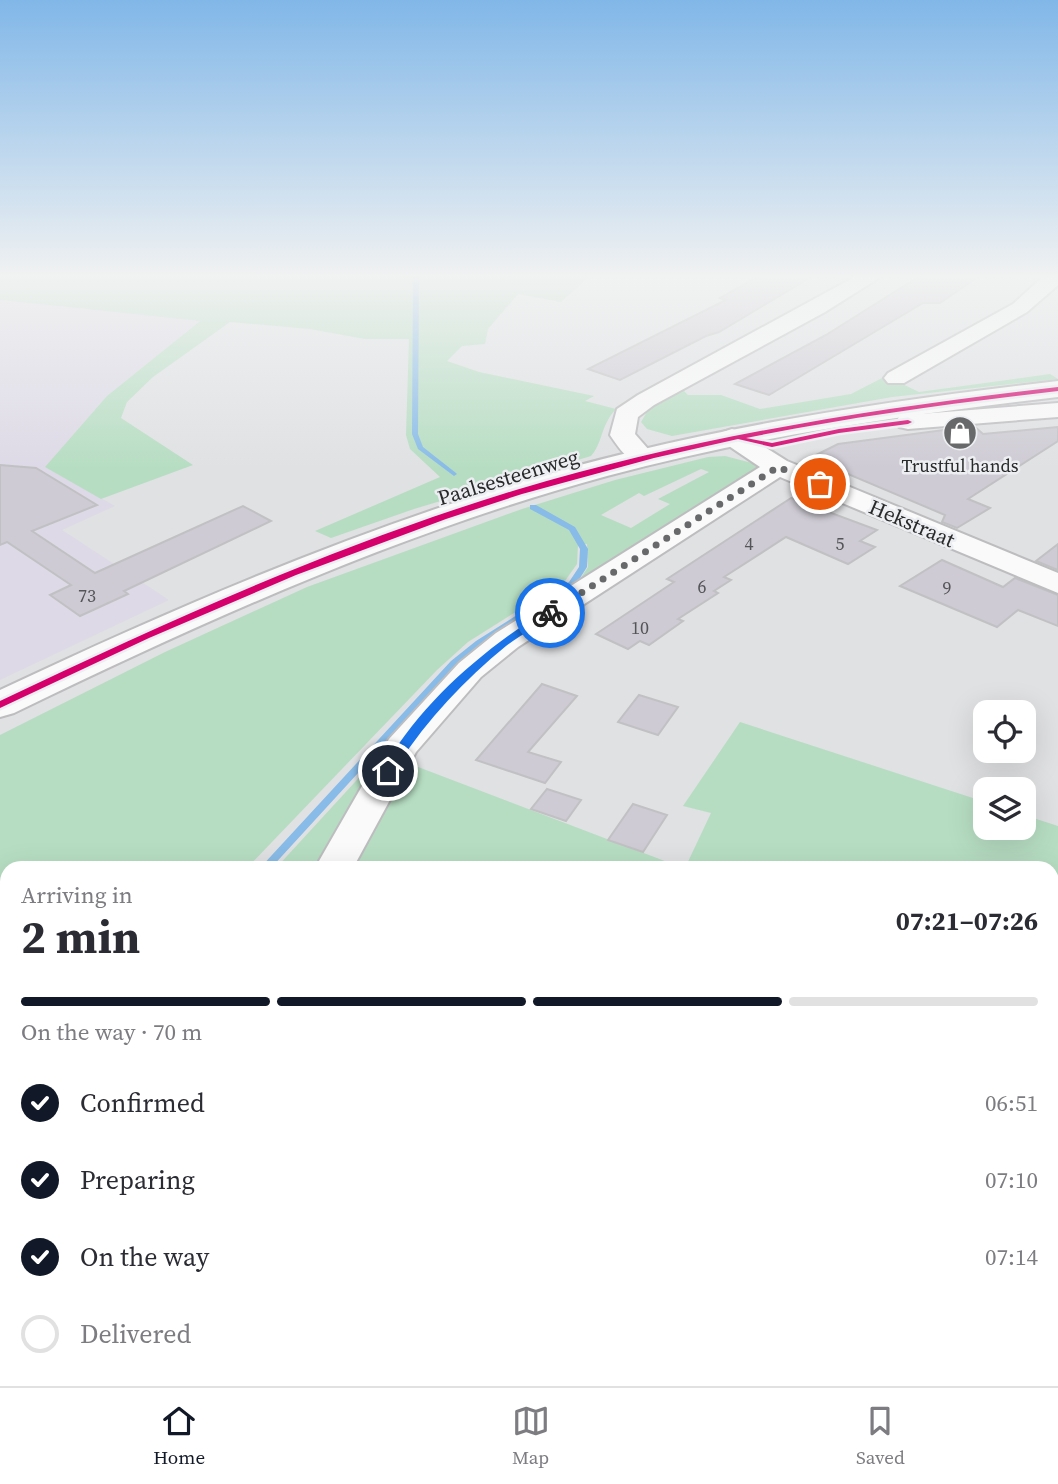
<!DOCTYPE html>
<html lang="en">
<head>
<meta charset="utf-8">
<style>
	:root { --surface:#fff; --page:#f2f2f3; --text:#2b2b33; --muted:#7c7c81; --line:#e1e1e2; --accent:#111827 }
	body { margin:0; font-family:"Source Serif 4",serif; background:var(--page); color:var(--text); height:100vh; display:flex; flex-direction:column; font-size:26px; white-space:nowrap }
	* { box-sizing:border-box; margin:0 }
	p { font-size:23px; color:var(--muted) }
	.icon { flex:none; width:38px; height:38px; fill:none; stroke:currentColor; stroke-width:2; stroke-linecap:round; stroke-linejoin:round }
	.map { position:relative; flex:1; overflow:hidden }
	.sheet { position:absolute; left:0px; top:861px; width:1059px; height:525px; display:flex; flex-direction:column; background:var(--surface); border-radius:21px 21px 0 0; box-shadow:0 7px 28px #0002 }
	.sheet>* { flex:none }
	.controls { position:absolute; left:973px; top:700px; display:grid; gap:14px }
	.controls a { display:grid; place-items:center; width:63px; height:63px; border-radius:14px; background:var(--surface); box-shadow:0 7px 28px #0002; font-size:35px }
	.pin { position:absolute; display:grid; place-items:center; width:60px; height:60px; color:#fff; margin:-30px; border:4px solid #fff; border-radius:50%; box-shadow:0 2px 7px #0007 }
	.courier { position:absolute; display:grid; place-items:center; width:70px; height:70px; margin:-35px; border:5px solid #1a73e8; border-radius:50%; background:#fff; color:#222; box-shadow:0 2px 9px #0007 }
	.overview em { font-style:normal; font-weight:700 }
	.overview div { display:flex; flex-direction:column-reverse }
	.overview { display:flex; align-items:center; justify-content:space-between; height:119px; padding:0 21px }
	h1 { font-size:46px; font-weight:700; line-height:52px }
	.bar { display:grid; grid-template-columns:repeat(4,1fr); gap:10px 7px; align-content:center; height:84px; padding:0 21px }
	.bar i { height:9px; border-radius:5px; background:var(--line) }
	.bar .active { background:var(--accent) }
	.bar p { grid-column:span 4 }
	ol { padding:0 21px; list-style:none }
	li { display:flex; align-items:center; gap:21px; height:77px }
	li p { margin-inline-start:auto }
	li .icon { padding:7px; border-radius:50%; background:var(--accent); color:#fff; stroke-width:4 }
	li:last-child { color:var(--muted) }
	li i { width:38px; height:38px; border:4px solid var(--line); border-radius:50% }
	.menu { display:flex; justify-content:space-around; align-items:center; height:98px; border-top:2px solid var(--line); background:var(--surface); font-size:19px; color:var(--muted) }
	.menu a { display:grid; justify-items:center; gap:4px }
	.menu .active { color:var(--accent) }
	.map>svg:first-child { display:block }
	.commercial { fill:#ddd9e6 }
	.green { fill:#b6ddc2; fill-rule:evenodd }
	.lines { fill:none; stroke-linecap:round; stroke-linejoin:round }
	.stream { fill:#88bbe7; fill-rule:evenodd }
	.building { fill:#cecbd4; stroke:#c1c1c3; stroke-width:2 }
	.street-casing { stroke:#bdbdbf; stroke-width:4 }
	.primary-casing { stroke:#bdbdbf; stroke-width:4 }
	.street { fill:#fafafb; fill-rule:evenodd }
	.primary { fill:#fafafb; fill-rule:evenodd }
	.cycleway-casing { stroke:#eceef1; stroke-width:5 }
	.cycleway { fill:#d6006c; fill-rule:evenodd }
	.route { fill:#1a73e8 }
	.done { stroke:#68696b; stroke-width:7; stroke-dasharray:0 12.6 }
	.labels { text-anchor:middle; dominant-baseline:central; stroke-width:5; stroke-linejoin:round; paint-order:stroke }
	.far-poi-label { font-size:18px; fill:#28292a; stroke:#eceef1 }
	.number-label { font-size:18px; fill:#555558 }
	.street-label { font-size:21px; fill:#28292a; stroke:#eceef1 }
</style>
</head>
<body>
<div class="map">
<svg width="1058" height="1386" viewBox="0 0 1058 1386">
	<rect width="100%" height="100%" fill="#e0e1e3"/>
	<path class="commercial" d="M0 300 201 320 107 396 45 467 115 506 62 530 169 600 0 680Z"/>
	<path class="green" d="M0 274H592L561 302 518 294 488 329 485 344 462 346 447 361 479 372 594 396 585 401 616 409C600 426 603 443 591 456L414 509 331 538 315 531 440 477 410 449 406 435 409 339H365L310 329 230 322 153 377 127 402 121 418 193 465 101 499 45 467 107 396 200 321 0 300Z
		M1050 374 1058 379 892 397 672 436 647 429 641 422 648 410 683 390 688 395H721L760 409 851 394 886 376 919 392Z
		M725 456 752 463 760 470 533 616 487 647 466 666 400 735 320 868H276L479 647 574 588 588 567 587 544 578 545 577 564 560 588 514 613 468 642 437 670 247 868H7V1121L0 1129V735L165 652 307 587 522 509 615 480 708 457ZM701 469 709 472 658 499 670 504 631 528 601 515 639 493 644 496Z
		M740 722 985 802V828H1024V815L1058 826V1111L1052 1125V868H685L711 813 683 806Z
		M405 762 683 868H349Z
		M7 1156V1334L0 1342V1164Z
		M7 1379H532L530 1386H2Z
		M746 1379H936L932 1386H755Z"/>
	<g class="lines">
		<path class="stream" d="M413 274H419L418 434 423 447 456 473 457 474 454 476 418 449 412 434Z
			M530 505H536L575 527 588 549 587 567 575 586 482 645 457 665 271 868H260L451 661 476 641 569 582 579 567 580 549 569 530 530 509Z
			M7 1130V1143L0 1147V1134Z"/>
	</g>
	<path class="building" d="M762 274H816L719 332 706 336 620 380 588 369 726 300 720 298Z
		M923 274H982L940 303H923L769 395 735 384 826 335Z
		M974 426 983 434 1058 427V441L968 499 990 508 957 528 942 522 945 515 810 458 838 444Z
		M0 465 36 468 97 505 32 531 95 573 243 506 271 521 124 591 128 594 80 616 50 595 71 585 7 542 0 545Z
		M791 498 877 530 860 541 875 547 848 564 786 537 724 577 731 580 714 591 718 593 678 619 683 621 649 645 640 641 628 649 596 634 674 582 667 579Z
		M1058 544V570L1036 561Z
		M942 560 1003 587 1015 578 1058 595V626L1018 610 997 627 900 586Z
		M542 684 577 696 528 752 561 762 545 783 476 760Z
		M639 695 678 707 658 735 618 722Z
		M547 789 581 800 566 821 531 809Z
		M633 804 667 815 643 852 608 840Z"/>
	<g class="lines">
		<g class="street-casing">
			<path id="street" d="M860 274H885L825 312 654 405 638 417 635 434 656 458 652 463C632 468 620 450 610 435L617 409 638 395Z
				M1046 274H1058V285L1027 312 904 383H888L884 378 888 373 1013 304Z
				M1058 403V417L908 429 899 427 896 422 899 417 908 415Z
				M732 429 741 432 787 461 1058 573V593L780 477 518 647 481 677 416 752 353 868H315L389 739 459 663 496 633 760 467 723 442 719 437 723 432Z
				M7 1334V1379H27L21 1386H0V1337Z"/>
		</g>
		<g class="primary-casing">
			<path id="primary" d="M1058 381V397C906 415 755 436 607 476 401 532 206 620 14 713L0 717V690C165 612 332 540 506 486 686 431 872 402 1058 381Z"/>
		</g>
		<use href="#street" class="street"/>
		<use href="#primary" class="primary"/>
		<g class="cycleway-casing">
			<path id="cycleway" d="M1058 387V391C954 403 849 417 746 438L772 443 839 429 908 420 912 422 908 424 839 433 772 447 738 439 654 458 522 494 446 519 296 575 149 638 0 708V701C168 621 338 544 516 490 693 437 875 408 1058 387Z"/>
		</g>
		<use href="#cycleway" class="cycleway"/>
	</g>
	<linearGradient id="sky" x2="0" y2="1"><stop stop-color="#81b7e8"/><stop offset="0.59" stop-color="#f1f2f2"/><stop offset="1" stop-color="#f1f2f2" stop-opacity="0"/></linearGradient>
	<rect width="1058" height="468" fill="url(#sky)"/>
	<path class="route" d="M546 610 555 613C541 626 521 634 506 646 462 682 422 725 392 774H383L382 771C420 703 481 652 546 610Z"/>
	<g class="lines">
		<path class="done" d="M550 613 778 467 820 484"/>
	</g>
	<defs>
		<g id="shop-disc" transform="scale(1.75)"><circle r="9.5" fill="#68696b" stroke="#eceef1"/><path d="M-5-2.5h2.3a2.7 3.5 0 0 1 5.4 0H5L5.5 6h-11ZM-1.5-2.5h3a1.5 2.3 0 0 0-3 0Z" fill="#fff"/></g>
	</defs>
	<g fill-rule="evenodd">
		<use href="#shop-disc" x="960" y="433"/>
	</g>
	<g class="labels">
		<g class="far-poi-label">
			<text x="960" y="465">Trustful hands</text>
		</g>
		<g class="number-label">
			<text x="749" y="543">4</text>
			<text x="840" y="543">5</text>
			<text x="702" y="586">6</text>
			<text x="947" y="587">9</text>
			<text x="87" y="595">73</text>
			<text x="640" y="627">10</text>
		</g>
		<g class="street-label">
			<text transform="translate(508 477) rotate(-17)">Paalsesteenweg</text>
			<text transform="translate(912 523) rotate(23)">Hekstraat</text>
		</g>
	</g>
</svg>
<div class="controls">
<a><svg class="icon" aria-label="locate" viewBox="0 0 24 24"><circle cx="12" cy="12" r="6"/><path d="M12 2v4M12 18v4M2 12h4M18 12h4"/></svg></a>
<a><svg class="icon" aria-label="layers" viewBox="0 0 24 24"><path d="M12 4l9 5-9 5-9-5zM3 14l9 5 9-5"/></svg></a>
</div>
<div class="pin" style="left:820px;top:484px;background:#ea580c"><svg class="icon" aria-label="bag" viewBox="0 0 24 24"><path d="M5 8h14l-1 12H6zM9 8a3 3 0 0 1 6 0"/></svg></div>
<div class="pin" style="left:388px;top:771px;background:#1f2937"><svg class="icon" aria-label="home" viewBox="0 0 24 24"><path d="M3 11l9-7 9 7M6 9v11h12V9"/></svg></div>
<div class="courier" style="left:550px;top:613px"><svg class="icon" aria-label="bike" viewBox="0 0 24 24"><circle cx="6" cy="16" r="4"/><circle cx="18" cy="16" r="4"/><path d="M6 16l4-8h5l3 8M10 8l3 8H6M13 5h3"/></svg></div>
<section class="sheet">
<div class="overview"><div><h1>2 min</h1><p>Arriving in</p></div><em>07:21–07:26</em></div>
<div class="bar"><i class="active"></i><i class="active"></i><i class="active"></i><i></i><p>On the way · 70 m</p></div>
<ol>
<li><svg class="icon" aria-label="check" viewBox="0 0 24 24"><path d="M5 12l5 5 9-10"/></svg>Confirmed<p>06:51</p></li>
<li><svg class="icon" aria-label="check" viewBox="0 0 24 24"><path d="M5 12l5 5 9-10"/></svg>Preparing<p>07:10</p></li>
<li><svg class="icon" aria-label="check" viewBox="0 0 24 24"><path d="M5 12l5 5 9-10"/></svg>On the way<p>07:14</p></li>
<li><i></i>Delivered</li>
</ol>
</section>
</div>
<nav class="menu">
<a class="active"><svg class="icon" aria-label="home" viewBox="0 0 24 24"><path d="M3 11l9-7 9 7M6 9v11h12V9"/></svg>Home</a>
<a><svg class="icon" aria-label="map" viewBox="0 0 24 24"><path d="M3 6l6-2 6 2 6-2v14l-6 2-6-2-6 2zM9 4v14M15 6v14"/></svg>Map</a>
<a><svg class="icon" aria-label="saved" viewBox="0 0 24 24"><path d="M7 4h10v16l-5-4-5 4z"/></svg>Saved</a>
</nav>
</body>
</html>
